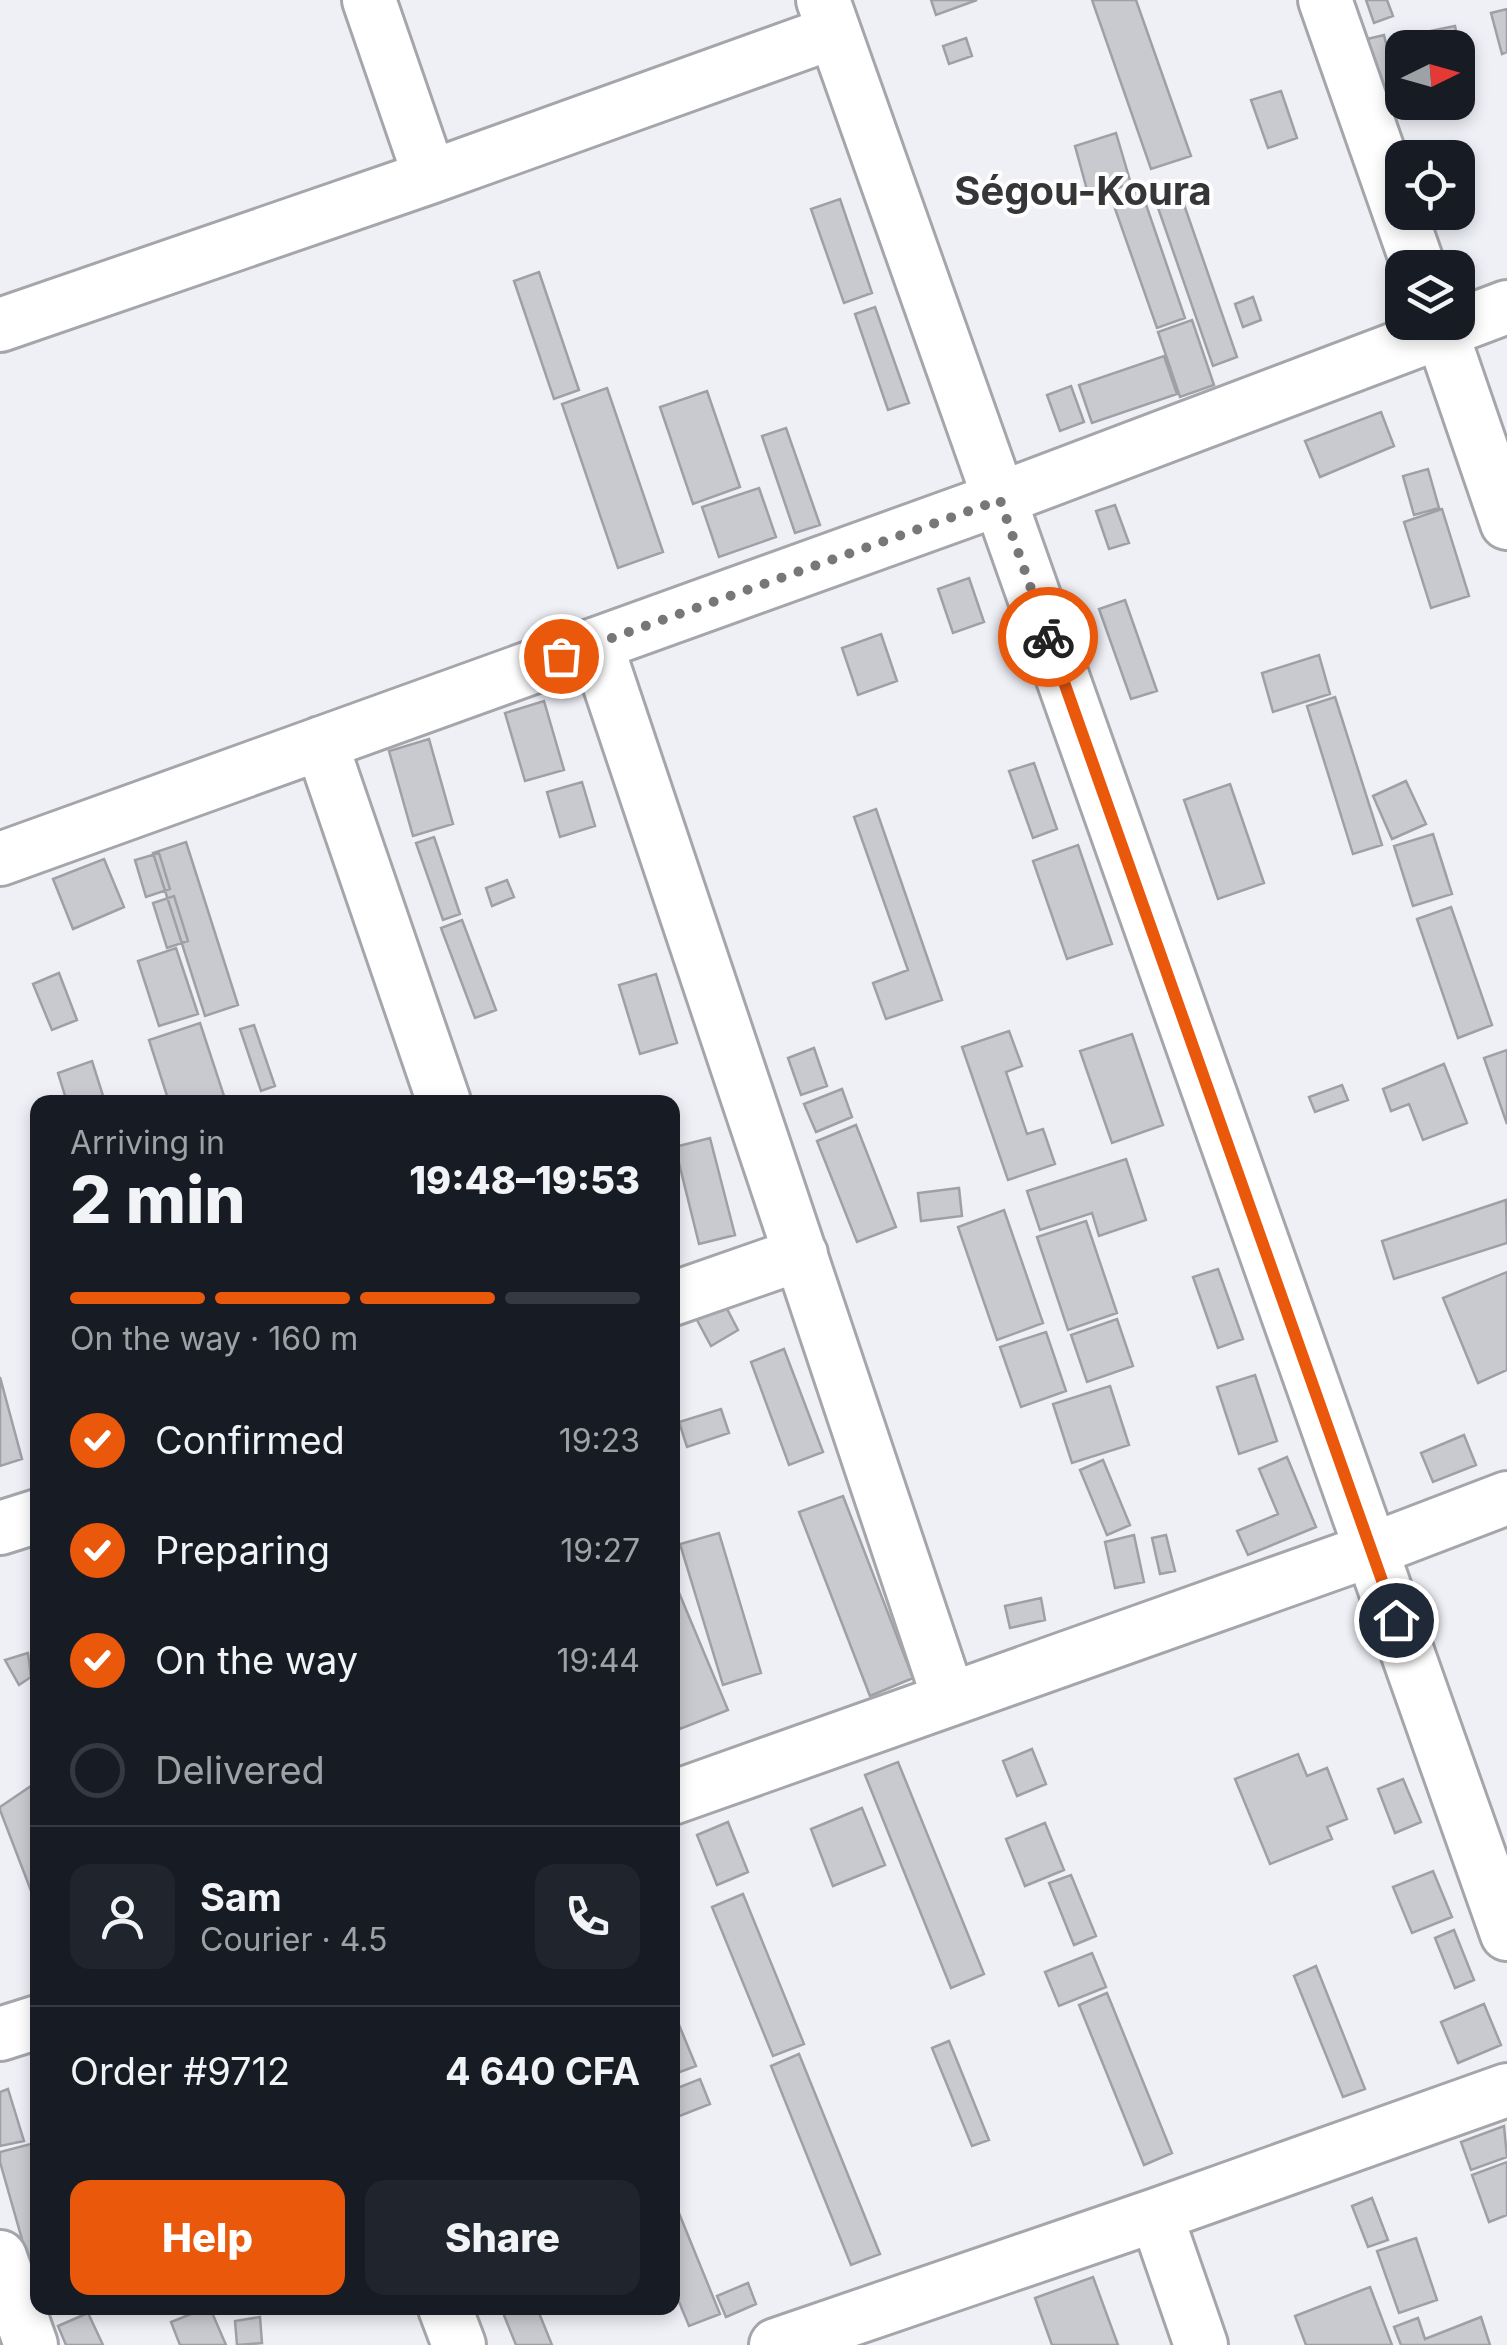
<!DOCTYPE html>
<html lang="en">
<head>
<meta charset="utf-8">
<style>
	:root { --surface:#171b24; --page:#20242c; --text:#f1f3f6; --muted:#9ea1a6; --line:#363941; --accent:#ea580c }
	body { margin:0; font-family:Inter,sans-serif; background:var(--page); color:var(--text); height:100vh; display:flex; flex-direction:column; font-size:38px; white-space:nowrap }
	* { box-sizing:border-box; margin:0 }
	p { font-size:32px; color:var(--muted) }
	.icon { flex:none; width:55px; height:55px; fill:none; stroke:currentColor; stroke-width:2; stroke-linecap:round; stroke-linejoin:round }
	.map { position:relative; flex:1; overflow:hidden }
	.details { position:absolute; left:30px; top:1095px; width:650px; height:1220px; display:flex; flex-direction:column; background:var(--surface); border-radius:20px; box-shadow:0 5px 15px #0003 }
	.details>* { flex:none }
	.needle { width:65px; rotate:85deg }
	.tools { position:absolute; left:1385px; top:30px; display:grid; gap:20px }
	.tools a { display:grid; place-items:center; width:90px; height:90px; border-radius:20px; background:var(--surface); box-shadow:0 5px 15px #0003; font-size:50px }
	.pin { position:absolute; display:grid; place-items:center; width:85px; height:85px; color:#fff; margin:-42px; border:5px solid #fff; border-radius:50%; box-shadow:0 2px 10px #0007 }
	.courier { position:absolute; display:grid; place-items:center; width:100px; height:100px; margin:-50px; border:8px solid #ea580c; border-radius:50%; background:#fff; color:#222; box-shadow:0 2px 12px #0007 }
	.overview em { font-style:normal; font-weight:800 }
	.overview div { display:flex; flex-direction:column-reverse }
	.overview { display:flex; align-items:center; justify-content:space-between; height:170px; padding:0 40px }
	h1 { font-size:65px; font-weight:800; line-height:75px }
	.bar { display:grid; grid-template-columns:repeat(4,1fr); gap:15px 10px; align-content:center; height:120px; padding:0 40px }
	.bar i { height:12px; border-radius:8px; background:var(--line) }
	.bar .current { background:var(--accent) }
	.bar p { grid-column:span 4 }
	.line { display:flex; align-items:center; gap:25px; padding:0 40px; border-top:2px solid var(--line) }
	.line div { flex:1 }
	.round { display:grid; place-items:center; flex:none; width:105px; height:105px; border-radius:20px; background:var(--page) }
	ol { padding:0 40px; list-style:none }
	li { display:flex; align-items:center; gap:30px; height:110px }
	li p { margin-inline-start:auto }
	li .icon { padding:10px; border-radius:50%; background:var(--accent); color:#fff; stroke-width:4 }
	li:last-child { color:var(--muted) }
	li i { width:55px; height:55px; border:5px solid var(--line); border-radius:50% }
	.primary-button { display:flex; gap:20px; margin-top:auto; padding:20px 40px }
	.primary-button a { flex:1; height:115px; border-radius:20px; background:var(--accent); color:#fff; font-size:40px; font-weight:800; line-height:115px; text-align:center }
	.primary-button a+a { background:var(--page); color:var(--text) }
	.map>svg:first-child { display:block }
	.building { fill:#c9cacf; stroke:#9fa0a5; stroke-width:2.5 }
	.lines { fill:none; stroke-linecap:round; stroke-linejoin:round }
	.street-casing { stroke:#a5a6ab; stroke-width:58 }
	.street { stroke:#fff; stroke-width:52 }
	.done { stroke:#77777a; stroke-width:10; stroke-dasharray:0 18 }
	.route { stroke:#ea580c; stroke-width:12 }
	.labels { text-anchor:middle; dominant-baseline:central; stroke-width:8; stroke-linejoin:round; paint-order:stroke }
	.quarter-label { font-size:40px; font-weight:bold; fill:#363638; stroke:#fefeff }
</style>
</head>
<body>
<div class="map">
<svg width="1507" height="2345" viewBox="0 0 1507 2345">
	<rect width="100%" height="100%" fill="#eff0f6"/>
	<path class="building" d="M931 0H977L936 15Z
		M1092 0H1136L1191 156 1151 169Z
		M1366 0H1387L1393 16 1374 23Z
		M1507 9V52L1502 54 1491 13Z
		M1455 26 1463 64 1458 66V48H1408L1406 36Z
		M1384 35 1398 93 1373 98 1359 41Z
		M966 38 972 56 949 64 943 46Z
		M1281 91 1297 138 1268 148 1251 100Z
		M1116 133 1131 184 1089 197 1075 146Z
		M1141 190 1185 318 1157 328 1112 200Z
		M1180 193 1237 357 1213 366 1156 202Z
		M840 199 872 293 844 303 811 209Z
		M539 272 579 390 554 399 514 281Z
		M1253 297 1261 320 1243 327 1235 304Z
		M875 307 909 403 888 410 855 314Z
		M1192 320 1214 385 1180 397 1158 332Z
		M1164 356 1177 394 1092 423 1079 385Z
		M1071 386 1084 422 1060 431 1047 395Z
		M607 388 663 552 618 568 562 404Z
		M707 391 740 487 693 504 660 407Z
		M1381 412 1394 446 1320 477 1305 441Z
		M786 428 820 525 795 533 762 436Z
		M1428 469 1439 508 1414 515 1403 476Z
		M759 488 776 537 719 557 702 507Z
		M1115 505 1129 543 1109 549 1096 511Z
		M1442 509 1469 596 1431 608 1404 522Z
		M969 578 984 622 953 633 938 589Z
		M1125 600 1157 691 1131 699 1099 609Z
		M881 634 897 681 858 695 842 648Z
		M1319 655 1330 694 1273 712 1262 673Z
		M1335 697 1382 845 1353 854 1307 706Z
		M544 701 564 770 525 781 505 713Z
		M429 739 453 824 413 836 389 751Z
		M1034 763 1057 829 1033 838 1009 771Z
		M1406 781 1426 824 1392 839 1373 796Z
		M582 782 595 826 560 837 547 792Z
		M1230 784 1264 883 1218 899 1184 800Z
		M876 809 942 1000 886 1019 873 983 908 970 854 817Z
		M1433 834 1452 894 1413 906 1394 846Z
		M434 837 460 914 443 920 416 843Z
		M186 842 238 1005 205 1016 153 853Z
		M1078 845 1112 944 1067 959 1033 861Z
		M159 853 170 889 146 897 135 860Z
		M104 859 124 907 73 929 53 879Z
		M507 880 514 897 492 906 486 888Z
		M174 896 188 941 167 948 153 903Z
		M1451 907 1492 1025 1458 1038 1417 919Z
		M462 920 496 1010 475 1018 441 928Z
		M176 948 198 1014 159 1026 138 961Z
		M59 973 77 1020 52 1030 33 984Z
		M656 974 677 1043 640 1054 619 985Z
		M200 1023 226 1102H169L149 1040Z
		M254 1025 275 1086 261 1091 240 1029Z
		M1009 1031 1022 1066 1006 1072 1027 1134 1043 1129 1055 1164 1008 1180 962 1047Z
		M1132 1034 1163 1125 1112 1143 1080 1051Z
		M814 1048 827 1086 801 1095 788 1058Z
		M1507 1050V1124L1484 1058Z
		M92 1061 105 1102H67L58 1073Z
		M1444 1064 1467 1123 1423 1140 1409 1104 1391 1111 1383 1089Z
		M1342 1085 1348 1100 1315 1112 1309 1097Z
		M842 1089 852 1117 816 1132 804 1104Z
		M856 1125 896 1227 857 1242 817 1141Z
		M710 1138 735 1235 699 1244 675 1147Z
		M1126 1159 1146 1220 1099 1236 1092 1213 1040 1230 1027 1191Z
		M959 1188 962 1216 921 1221 918 1193Z
		M1506 1200 1507 1243 1394 1279 1382 1241Z
		M1004 1210 1043 1323 997 1340 958 1227Z
		M1086 1221 1117 1313 1068 1330 1037 1237Z
		M1218 1269 1243 1339 1218 1348 1193 1277Z
		M1507 1272V1370L1478 1383 1443 1298Z
		M725 1305 738 1330 711 1346 697 1320Z
		M1117 1319 1133 1366 1087 1382 1071 1335Z
		M1046 1332 1066 1391 1021 1407 1000 1347Z
		M784 1349 823 1452 789 1465 751 1362Z
		M1255 1375 1277 1441 1239 1454 1217 1387Z
		M0 1377 22 1459 0 1466Z
		M1110 1386 1129 1445 1072 1463 1053 1404Z
		M721 1409 729 1433 687 1447 679 1422Z
		M1464 1435 1476 1465 1433 1482 1421 1453Z
		M1287 1457 1316 1527 1248 1555 1237 1531 1278 1514 1259 1469Z
		M1103 1460 1130 1525 1107 1535 1080 1470Z
		M843 1496 913 1678 870 1696 799 1512Z
		M719 1533 761 1673 723 1685 680 1544Z
		M1134 1535 1144 1582 1115 1588 1105 1542Z
		M1166 1535 1175 1571 1160 1574 1152 1538Z
		M672 1576 728 1710 680 1729 672 1710Z
		M1041 1598 1045 1620 1010 1628 1005 1606Z
		M28 1653 31 1677 19 1685 5 1660Z
		M1032 1749 1046 1784 1017 1796 1003 1761Z
		M1298 1754 1307 1776 1327 1768 1347 1819 1327 1827 1332 1839 1270 1864 1235 1779Z
		M898 1762 984 1974 951 1988 865 1775Z
		M1403 1779 1421 1822 1395 1833 1378 1789Z
		M34 1784 38 1794V1909L0 1810V1807Z
		M862 1808 885 1865 833 1886 811 1829Z
		M728 1822 748 1872 717 1885 697 1835Z
		M1045 1823 1064 1870 1025 1886 1006 1839Z
		M1433 1871 1452 1917 1412 1933 1393 1887Z
		M1071 1875 1096 1936 1074 1945 1049 1883Z
		M743 1894 804 2044 773 2056 712 1907Z
		M1454 1930 1474 1980 1455 1988 1435 1938Z
		M1092 1953 1106 1987 1059 2006 1045 1972Z
		M1316 1966 1365 2089 1343 2097 1294 1976Z
		M1107 1993 1172 2153 1144 2165 1079 2005Z
		M1484 2004 1501 2045 1458 2063 1441 2022Z
		M672 2008 696 2066 672 2075Z
		M949 2041 989 2140 972 2146 932 2048Z
		M799 2054 880 2254 851 2265 771 2066Z
		M700 2079 710 2104 672 2119V2090Z
		M8 2089 24 2141 0 2146V2092Z
		M1504 2126 1507 2157 1471 2170 1461 2142Z
		M38 2142V2277L33 2278 0 2162V2152Z
		M1507 2162V2215L1489 2222 1472 2175Z
		M672 2196 720 2314 689 2326 672 2285Z
		M1372 2198 1388 2240 1368 2247 1352 2206Z
		M1416 2238 1437 2300 1399 2313 1377 2251Z
		M1093 2277 1118 2345H1052L1035 2298Z
		M748 2283 756 2304 726 2317 717 2296Z
		M1370 2287 1392 2345H1306L1295 2316Z
		M206 2308H210L226 2345H180L171 2322Z
		M501 2308H537L552 2345H516Z
		M88 2313 103 2345H66L58 2326Z
		M260 2317 262 2343 237 2345 235 2321Z
		M1481 2317 1490 2345H1401L1394 2327 1418 2318 1425 2339Z"/>
	<g class="lines">
		<g class="street-casing">
			<path id="street" d="M369 0 430 177
				M823 0 1507 1934
				M1325 0 1419 268
				M1438 322 1507 523
				M0 325 430 177 834 32
				M596 644 949 1699
				M321 743 444 1102
				M0 859 999 499 1507 307
				M672 1299 801 1254
				M0 1528 38 1516
				M672 1798 1371 1550 1507 1498
				M0 2034 38 2022
				M1156 2215 1201 2345
				M0 2257 31 2345
				M445 2308 459 2345
				M776 2345 1156 2215 1507 2090"/>
		</g>
		<use href="#street" class="street"/>
	</g>
	<g class="lines">
		<path class="done" d="M561 656 1000 500 1048 637"/>
		<path class="route" d="M1048 637 1396 1620"/>
	</g>
	<g class="labels">
		<g class="quarter-label">
			<text x="1083" y="190">Ségou-Koura</text>
		</g>
	</g>
</svg>
<div class="tools">
<a><svg class="needle" viewBox="-14 -14 28 28"><path d="M0-13l5 13h-10z" fill="#e53935"/><path d="M0 13l5-13h-10z" fill="#9ea1a6"/></svg></a>
<a><svg class="icon" aria-label="locate" viewBox="0 0 24 24"><circle cx="12" cy="12" r="6"/><path d="M12 2v4M12 18v4M2 12h4M18 12h4"/></svg></a>
<a><svg class="icon" aria-label="layers" viewBox="0 0 24 24"><path d="M12 4l9 5-9 5-9-5zM3 14l9 5 9-5"/></svg></a>
</div>
<div class="pin" style="left:561px;top:656px;background:#ea580c"><svg class="icon" aria-label="bag" viewBox="0 0 24 24"><path d="M5 8h14l-1 12H6zM9 8a3 3 0 0 1 6 0"/></svg></div>
<div class="pin" style="left:1396px;top:1620px;background:#1f2937"><svg class="icon" aria-label="home" viewBox="0 0 24 24"><path d="M3 11l9-7 9 7M6 9v11h12V9"/></svg></div>
<div class="courier" style="left:1048px;top:637px"><svg class="icon" aria-label="bike" viewBox="0 0 24 24"><circle cx="6" cy="16" r="4"/><circle cx="18" cy="16" r="4"/><path d="M6 16l4-8h5l3 8M10 8l3 8H6M13 5h3"/></svg></div>
<section class="details">
<div class="overview"><div><h1>2 min</h1><p>Arriving in</p></div><em>19:48–19:53</em></div>
<div class="bar"><i class="current"></i><i class="current"></i><i class="current"></i><i></i><p>On the way · 160 m</p></div>
<ol>
<li><svg class="icon" aria-label="check" viewBox="0 0 24 24"><path d="M5 12l5 5 9-10"/></svg>Confirmed<p>19:23</p></li>
<li><svg class="icon" aria-label="check" viewBox="0 0 24 24"><path d="M5 12l5 5 9-10"/></svg>Preparing<p>19:27</p></li>
<li><svg class="icon" aria-label="check" viewBox="0 0 24 24"><path d="M5 12l5 5 9-10"/></svg>On the way<p>19:44</p></li>
<li><i></i>Delivered</li>
</ol>
<div class="line" style="height:180px"><a class="round"><svg class="icon" aria-label="person" viewBox="0 0 24 24"><circle cx="12" cy="8" r="4"/><path d="M4 21q1-7 8-7t8 7"/></svg></a><div><b>Sam</b><p>Courier · 4.5</p></div><a class="round"><svg class="icon" aria-label="phone" viewBox="0 0 24 24"><path d="M5 4h4l2 5-3 2q2 4 5 5l2-3 5 2v4C11 20 4 13 5 4z"/></svg></a></div>
<div class="line" style="height:130px"><div>Order #9712</div><b>4 640 CFA</b></div>
<div class="primary-button"><a>Help</a><a>Share</a></div>
</section>
</div>
</body>
</html>
